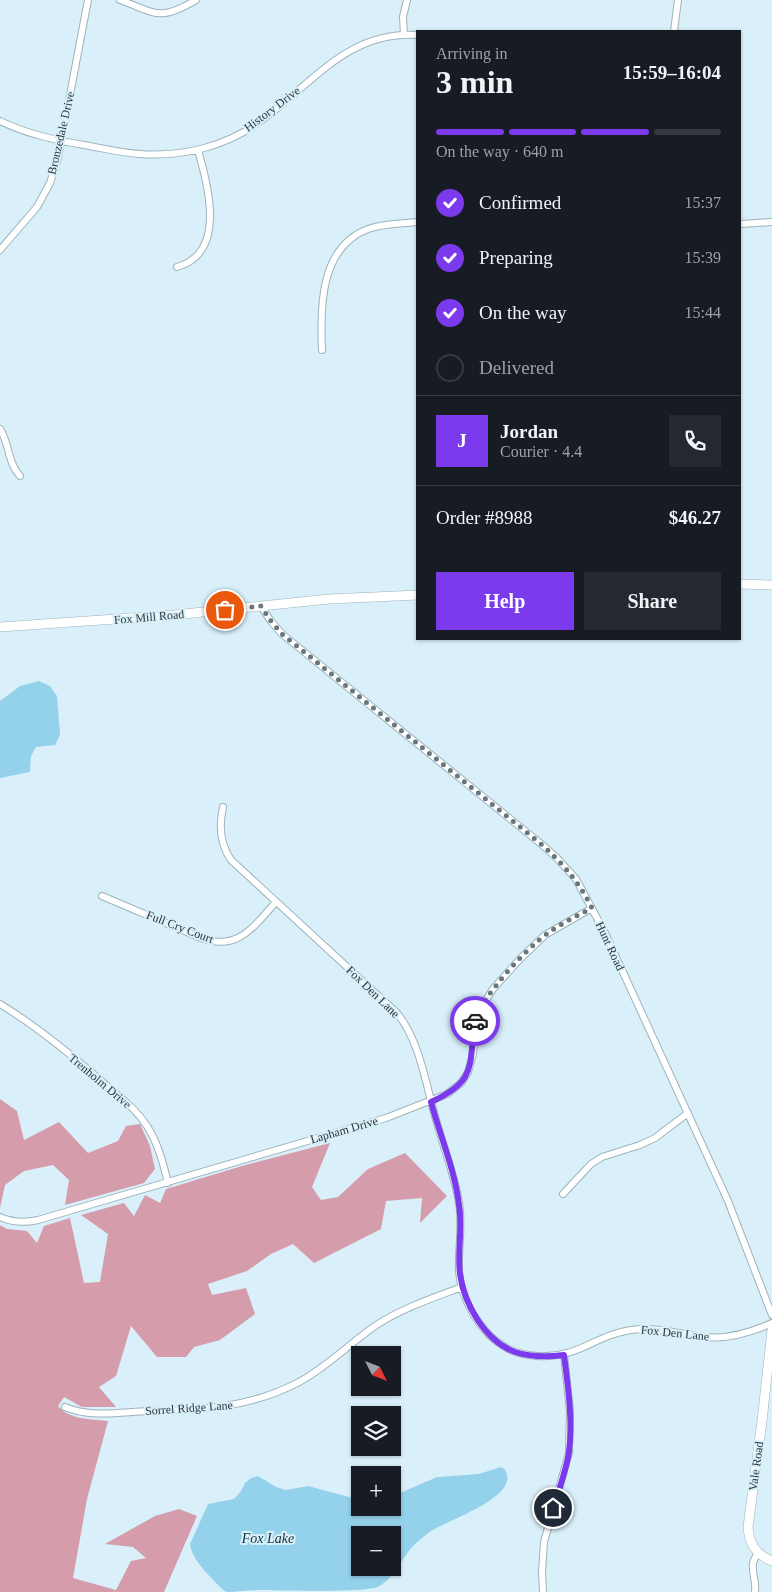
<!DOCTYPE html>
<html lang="en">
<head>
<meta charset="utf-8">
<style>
	:root { --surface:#171b24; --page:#242831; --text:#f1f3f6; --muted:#9ea1a6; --line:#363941; --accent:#7c3aed }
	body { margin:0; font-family:"Times New Roman",serif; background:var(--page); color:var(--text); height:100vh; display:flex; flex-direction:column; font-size:19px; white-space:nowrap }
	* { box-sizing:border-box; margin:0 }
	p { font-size:16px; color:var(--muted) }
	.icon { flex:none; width:28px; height:28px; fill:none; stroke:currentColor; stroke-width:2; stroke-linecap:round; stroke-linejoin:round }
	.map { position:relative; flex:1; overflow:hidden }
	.drawer { position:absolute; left:416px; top:30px; width:325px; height:610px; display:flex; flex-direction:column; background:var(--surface); border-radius:0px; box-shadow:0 1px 4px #0004 }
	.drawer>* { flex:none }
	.needle { width:32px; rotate:132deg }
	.fabs { position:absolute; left:351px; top:1346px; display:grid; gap:10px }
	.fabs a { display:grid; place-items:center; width:50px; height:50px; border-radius:0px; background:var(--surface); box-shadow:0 1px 4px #0004; font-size:25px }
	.pin { position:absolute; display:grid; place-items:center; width:42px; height:42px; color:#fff; margin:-21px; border:2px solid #fff; border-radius:50%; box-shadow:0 1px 5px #0007 }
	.courier { position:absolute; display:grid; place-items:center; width:50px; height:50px; margin:-25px; border:4px solid #7c3aed; border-radius:50%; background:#fff; color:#222; box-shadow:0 1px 6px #0007 }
	.head em { font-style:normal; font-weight:700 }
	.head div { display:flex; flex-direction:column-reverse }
	.head { display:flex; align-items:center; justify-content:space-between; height:85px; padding:0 20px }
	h1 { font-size:32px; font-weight:700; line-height:38px }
	.bar { display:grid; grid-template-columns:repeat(4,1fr); gap:8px 5px; align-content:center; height:60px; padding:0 20px }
	.bar i { height:6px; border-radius:4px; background:var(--line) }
	.bar .selected { background:var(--accent) }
	.bar p { grid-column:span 4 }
	.line { display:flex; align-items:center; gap:12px; padding:0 20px; border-top:1px solid var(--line) }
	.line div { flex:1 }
	.round { display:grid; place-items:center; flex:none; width:52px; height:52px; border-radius:0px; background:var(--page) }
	ol { padding:0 20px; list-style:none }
	li { display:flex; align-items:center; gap:15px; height:55px }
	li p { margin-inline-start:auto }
	li .icon { padding:5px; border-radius:50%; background:var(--accent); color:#fff; stroke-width:4 }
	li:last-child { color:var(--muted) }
	li i { width:28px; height:28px; border:2px solid var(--line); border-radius:50% }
	.primary-button { display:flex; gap:10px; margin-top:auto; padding:10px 20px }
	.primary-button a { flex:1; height:58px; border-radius:0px; background:var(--accent); color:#fff; font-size:20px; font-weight:700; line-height:58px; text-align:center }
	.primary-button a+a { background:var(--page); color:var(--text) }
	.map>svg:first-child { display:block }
	.forest { fill:#d59cab }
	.water { fill:#94d2eb; fill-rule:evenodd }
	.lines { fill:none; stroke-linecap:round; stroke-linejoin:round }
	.street-casing { stroke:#9db3bc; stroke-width:8 }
	.secondary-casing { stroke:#9db3bc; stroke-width:10 }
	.street { stroke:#fff; stroke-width:6 }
	.secondary { stroke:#fff; stroke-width:9 }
	.done { stroke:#69777d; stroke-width:5; stroke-dasharray:0 9 }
	.route { stroke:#7c3aed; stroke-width:6 }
	.labels { text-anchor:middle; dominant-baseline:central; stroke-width:4; stroke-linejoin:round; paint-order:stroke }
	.street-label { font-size:12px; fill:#2d363a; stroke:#d9f0fa }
	.water-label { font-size:14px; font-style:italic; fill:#112f3a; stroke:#d9f0fa }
</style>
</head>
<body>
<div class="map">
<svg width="772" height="1592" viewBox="0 0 772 1592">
	<rect width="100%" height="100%" fill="#d9f0fa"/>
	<path class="forest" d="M0 1099 17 1111 24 1140 59 1122 88 1153 118 1141 126 1126 140 1124 150 1146 155 1169 144 1183 65 1205 69 1180 53 1165 24 1171 5 1185 0 1208Z
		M330 1143 312 1187 321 1200 338 1197 368 1169 405 1153 447 1196 420 1223 422 1198 386 1201 381 1229 314 1263 293 1244 271 1254 247 1271 208 1284 212 1295 246 1288 255 1314 220 1340 194 1347 186 1357H157L131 1326 116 1376 99 1387 116 1407H82L64 1397 58 1406C70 1420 90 1419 108 1421L87 1499 73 1578 116 1590 131 1561 146 1558 133 1547 105 1544 155 1516 179 1509 197 1516 164 1592H0V1225L7 1229 27 1231 37 1243 44 1226 70 1218 84 1283 100 1282 108 1234 81 1215 124 1203 134 1216 145 1195 160 1203 166 1189 242 1166Z"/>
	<path class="water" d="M39 681 50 686 57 696 60 735 55 745 36 747 31 756 30 772 0 778V701L20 686Z
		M501 1467C505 1469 506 1471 507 1475 513 1499 447 1521 431 1531 423 1537 414 1544 408 1552 399 1564 391 1582 375 1588 348 1592 291 1591 261 1590 249 1590 238 1592 227 1592L223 1590C211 1577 192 1561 190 1544L208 1504 234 1499 241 1491 245 1483 251 1478 258 1476 276 1487 286 1490 308 1486 360 1500V1508H392L393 1496 437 1477 479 1474ZM360 1535H392V1568H360Z"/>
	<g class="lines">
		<g class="street-casing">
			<path id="street" d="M120 0C156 13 159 22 196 0
				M674 31 678 0
				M404 34 403 17 407 0
				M0 121C27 134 55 140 84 145 102 148 121 153 140 154 182 157 225 147 259 122 311 86 347 30 418 35
				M740 224 772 222
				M0 250 37 207 50 183 58 158 88 0
				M177 267C227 253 208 186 198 150
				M322 350C320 307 320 247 368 229 384 223 401 224 418 222
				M0 429C10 444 7 462 20 476
				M261 606 270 620 282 634 540 843 556 857 576 879 605 933 728 1201 772 1315
				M223 807C219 825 220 844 231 860L397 1013C421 1043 426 1087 437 1123 444 1149 455 1176 459 1203 463 1225 458 1249 459 1271 461 1299 480 1333 505 1347 514 1353 526 1355 537 1356 578 1359 595 1335 631 1330 656 1326 681 1335 706 1337 727 1339 752 1332 772 1323
				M102 896 201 938C238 952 254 926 276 902
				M0 1004C38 1027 73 1056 106 1085 121 1098 136 1109 147 1126 158 1143 163 1163 168 1183
				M563 1194 591 1164 602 1157 640 1145 655 1138 688 1113
				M0 1217C13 1223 25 1223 38 1220L386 1118 447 1094 461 1083 468 1072 473 1054 476 1016 493 989 520 959 545 935 592 908
				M65 1407C90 1418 121 1412 148 1411 202 1410 250 1408 299 1382 327 1367 349 1344 375 1326 402 1308 433 1298 462 1287
				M543 1592 542 1573 544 1542 569 1453 570 1411 564 1355
				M755 1592C757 1578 747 1565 758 1554"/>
		</g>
		<g class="secondary-casing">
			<path id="secondary" d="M740 584 772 585
				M0 627 174 615 329 599 418 595
				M772 1330 762 1421 748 1527C749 1544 756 1555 772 1561"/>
		</g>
		<use href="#street" class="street"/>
		<use href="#secondary" class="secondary"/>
	</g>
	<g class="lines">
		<path class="done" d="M225 610 261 606 270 620 282 634 540 843C564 865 577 879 592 908 577 916 562 923 548 933 528 947 481 997 475 1021"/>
		<path class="route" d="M475 1021C468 1065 479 1080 431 1102 440 1136 455 1170 459 1205 463 1228 457 1251 460 1274 464 1304 485 1341 515 1352 530 1357 548 1357 564 1355 568 1387 573 1420 569 1452 566 1471 559 1490 553 1508"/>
	</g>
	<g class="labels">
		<g class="street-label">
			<text transform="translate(272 109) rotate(-37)">History Drive</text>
			<text transform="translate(61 133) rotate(-77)">Bronzedale Drive</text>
			<text transform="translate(149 617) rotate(-5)">Fox Mill Road</text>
			<text transform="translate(180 927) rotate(21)">Full Cry Court</text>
			<text transform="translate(610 946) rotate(65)">Hunt Road</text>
			<text transform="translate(373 992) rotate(44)">Fox Den Lane</text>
			<text transform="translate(100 1081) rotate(40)">Trenholm Drive</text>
			<text transform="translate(344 1130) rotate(-16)">Lapham Drive</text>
			<text transform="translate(675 1333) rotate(6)">Fox Den Lane</text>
			<text transform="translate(189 1408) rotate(-4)">Sorrel Ridge Lane</text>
			<text transform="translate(756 1466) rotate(-82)">Vale Road</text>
		</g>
		<g class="water-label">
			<text x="268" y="1538">Fox Lake</text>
		</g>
	</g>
</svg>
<div class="fabs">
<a><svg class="needle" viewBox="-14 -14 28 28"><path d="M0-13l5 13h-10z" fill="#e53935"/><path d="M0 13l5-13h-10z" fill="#9ea1a6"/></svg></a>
<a><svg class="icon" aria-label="layers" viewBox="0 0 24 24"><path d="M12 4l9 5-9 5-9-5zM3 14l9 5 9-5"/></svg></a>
<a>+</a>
<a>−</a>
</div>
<div class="pin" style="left:225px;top:610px;background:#ea580c"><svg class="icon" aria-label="bag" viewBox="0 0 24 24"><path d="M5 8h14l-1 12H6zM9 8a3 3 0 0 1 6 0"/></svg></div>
<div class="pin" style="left:553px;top:1508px;background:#1f2937"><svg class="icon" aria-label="home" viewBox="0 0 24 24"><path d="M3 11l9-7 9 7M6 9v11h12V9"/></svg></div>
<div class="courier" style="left:475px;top:1021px"><svg class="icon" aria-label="car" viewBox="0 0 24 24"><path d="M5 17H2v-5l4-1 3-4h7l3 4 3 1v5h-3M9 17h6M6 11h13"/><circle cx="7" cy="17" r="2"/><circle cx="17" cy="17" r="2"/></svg></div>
<section class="drawer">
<div class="head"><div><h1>3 min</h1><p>Arriving in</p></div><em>15:59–16:04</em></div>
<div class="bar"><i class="selected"></i><i class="selected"></i><i class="selected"></i><i></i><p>On the way · 640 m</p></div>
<ol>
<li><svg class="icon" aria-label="check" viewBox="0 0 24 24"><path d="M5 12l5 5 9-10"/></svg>Confirmed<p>15:37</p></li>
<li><svg class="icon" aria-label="check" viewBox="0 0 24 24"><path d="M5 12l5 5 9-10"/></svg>Preparing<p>15:39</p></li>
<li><svg class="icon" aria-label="check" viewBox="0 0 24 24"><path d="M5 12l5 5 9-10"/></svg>On the way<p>15:44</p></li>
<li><i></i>Delivered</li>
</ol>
<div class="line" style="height:90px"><b class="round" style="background:var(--accent);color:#fff">J</b><div><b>Jordan</b><p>Courier · 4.4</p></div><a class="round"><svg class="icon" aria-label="phone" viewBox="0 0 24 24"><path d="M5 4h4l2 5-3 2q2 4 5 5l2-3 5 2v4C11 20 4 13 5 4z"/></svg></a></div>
<div class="line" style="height:65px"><div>Order #8988</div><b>$46.27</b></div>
<div class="primary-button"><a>Help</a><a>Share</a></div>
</section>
</div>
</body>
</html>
